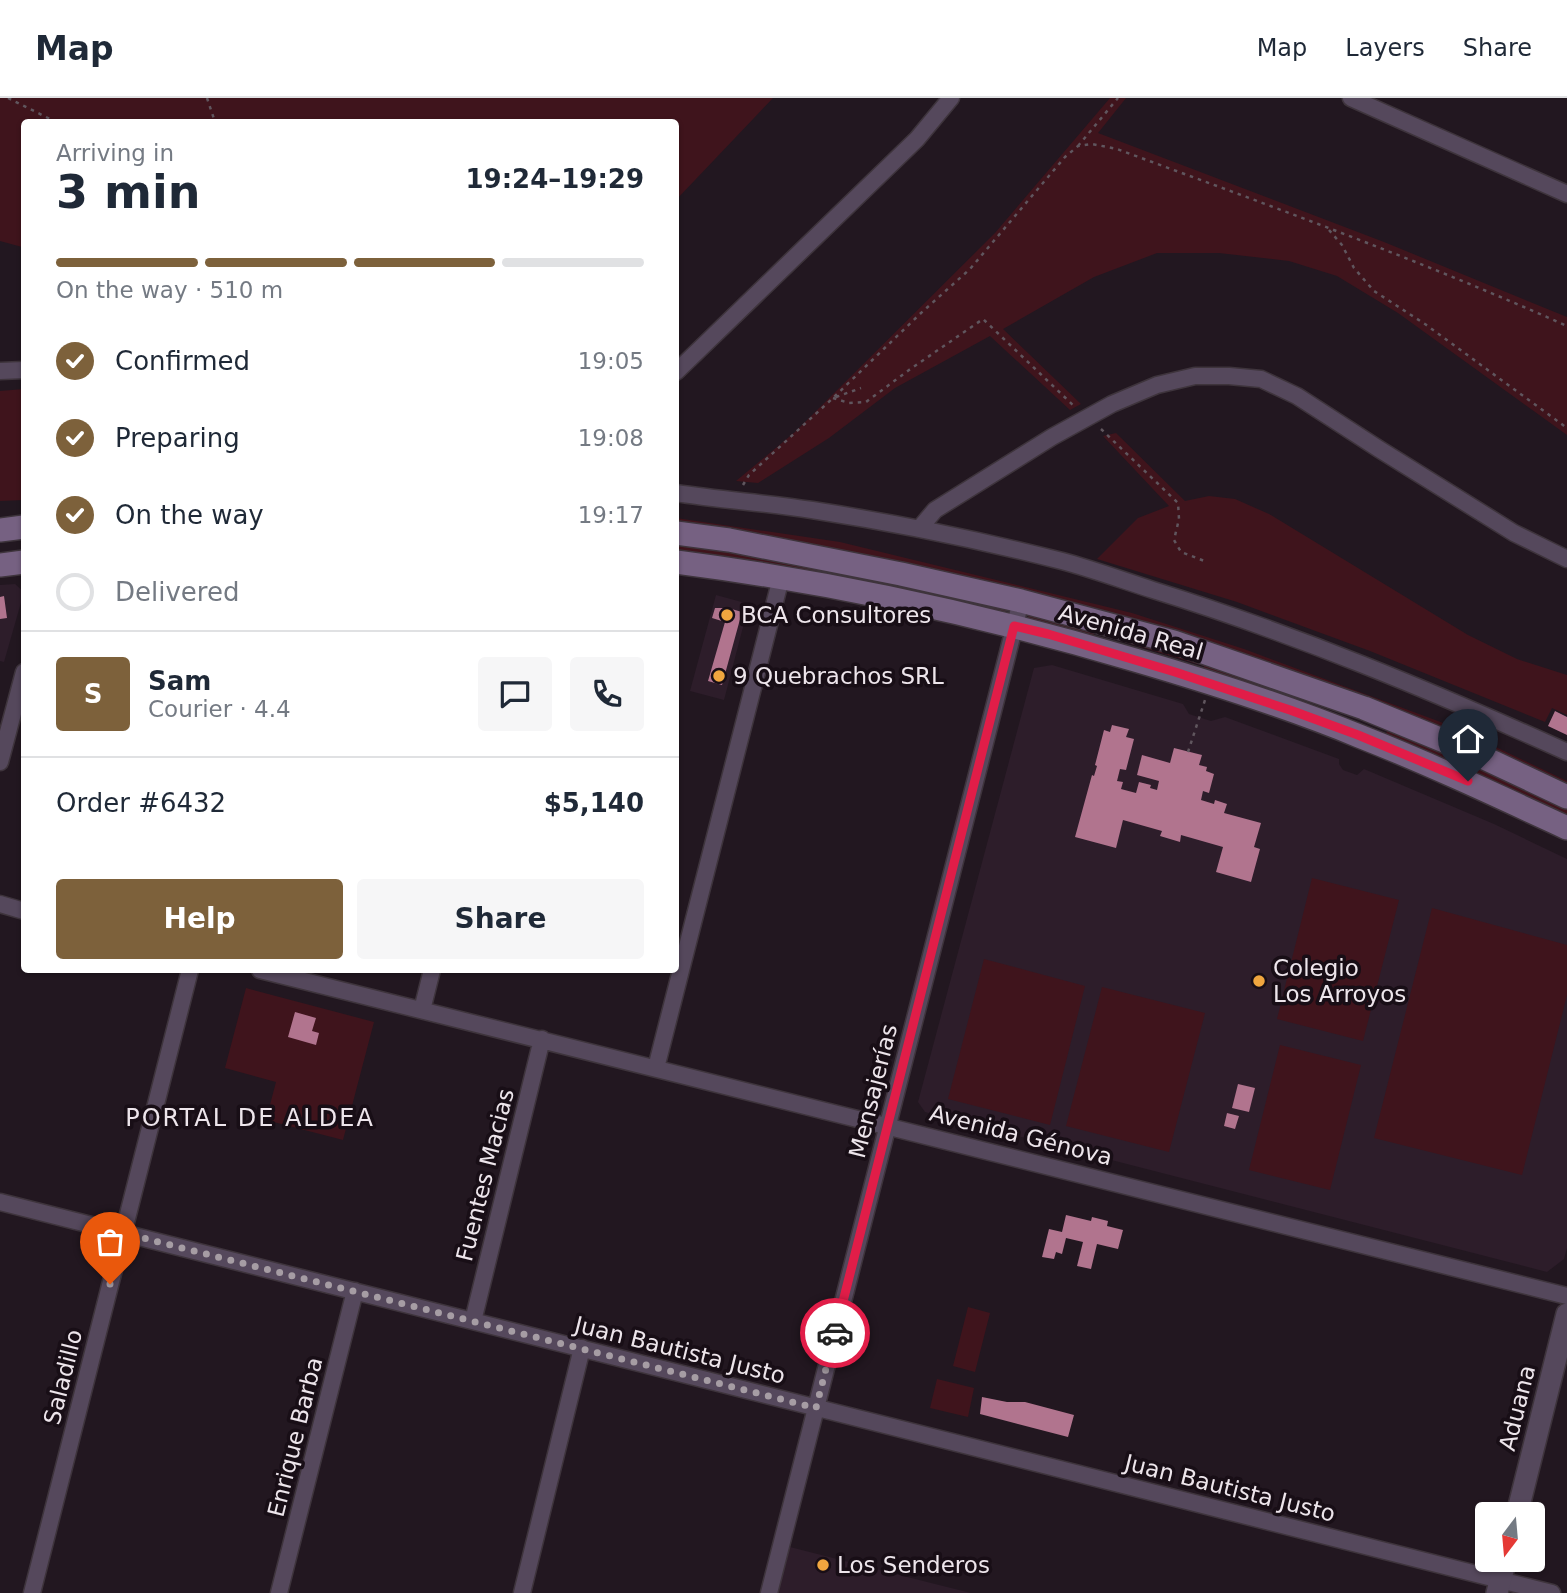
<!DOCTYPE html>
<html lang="en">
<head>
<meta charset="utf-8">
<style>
	:root { --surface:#fff; --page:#f6f6f7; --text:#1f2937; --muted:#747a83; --line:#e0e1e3; --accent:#7d613b }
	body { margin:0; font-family:"DejaVu Sans",sans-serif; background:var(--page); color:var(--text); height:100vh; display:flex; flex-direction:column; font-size:26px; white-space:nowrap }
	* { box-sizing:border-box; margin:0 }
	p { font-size:23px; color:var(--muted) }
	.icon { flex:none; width:38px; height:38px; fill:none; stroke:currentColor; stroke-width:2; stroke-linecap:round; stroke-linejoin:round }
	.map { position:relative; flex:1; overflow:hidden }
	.details { position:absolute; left:21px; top:21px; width:658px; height:854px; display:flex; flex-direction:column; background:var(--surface); border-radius:7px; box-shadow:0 2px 5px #0004 }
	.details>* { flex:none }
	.needle { width:46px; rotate:196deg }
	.tools { position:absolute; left:1475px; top:1404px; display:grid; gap:14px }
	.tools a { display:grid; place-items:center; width:70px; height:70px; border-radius:7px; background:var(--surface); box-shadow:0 2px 5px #0004; font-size:35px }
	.pin { position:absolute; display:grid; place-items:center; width:60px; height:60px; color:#fff; margin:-72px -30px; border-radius:50% 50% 50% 0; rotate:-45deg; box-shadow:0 0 7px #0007 }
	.pin .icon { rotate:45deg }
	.courier { position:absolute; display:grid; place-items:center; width:70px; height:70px; margin:-35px; border:5px solid #e11d48; border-radius:50%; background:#fff; color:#222; box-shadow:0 2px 9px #0007 }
	.summary em { font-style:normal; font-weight:700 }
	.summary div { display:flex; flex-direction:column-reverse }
	.summary { display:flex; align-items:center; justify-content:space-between; height:119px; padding:0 35px }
	h1 { font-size:46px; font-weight:700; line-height:52px }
	.bar { display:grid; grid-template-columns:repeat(4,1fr); gap:10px 7px; align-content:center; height:84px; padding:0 35px }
	.bar i { height:9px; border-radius:5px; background:var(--line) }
	.bar .selected { background:var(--accent) }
	.bar p { grid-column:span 4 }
	.line { display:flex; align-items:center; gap:18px; padding:0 35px; border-top:2px solid var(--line) }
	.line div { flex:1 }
	.round { display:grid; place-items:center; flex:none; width:74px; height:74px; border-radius:7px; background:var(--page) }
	ol { padding:0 35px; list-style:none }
	li { display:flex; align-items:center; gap:21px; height:77px }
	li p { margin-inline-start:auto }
	li .icon { padding:7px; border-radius:50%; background:var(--accent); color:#fff; stroke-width:4 }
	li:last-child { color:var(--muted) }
	li i { width:38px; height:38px; border:4px solid var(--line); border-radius:50% }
	.primary-button { display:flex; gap:14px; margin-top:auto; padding:14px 35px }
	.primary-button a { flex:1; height:80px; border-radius:7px; background:var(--accent); color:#fff; font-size:28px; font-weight:700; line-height:80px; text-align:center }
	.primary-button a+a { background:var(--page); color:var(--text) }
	header { display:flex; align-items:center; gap:42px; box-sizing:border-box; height:98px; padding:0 35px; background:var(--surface); border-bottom:2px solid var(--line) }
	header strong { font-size:33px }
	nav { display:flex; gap:38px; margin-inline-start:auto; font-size:24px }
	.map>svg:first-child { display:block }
	.built { fill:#2d1d2a }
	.green { fill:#3f141c }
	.building { fill:#b1748e }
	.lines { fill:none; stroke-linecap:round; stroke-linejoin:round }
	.minor-casing { stroke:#3e343c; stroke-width:19 }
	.tertiary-casing { stroke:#3e343c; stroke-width:24 }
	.secondary-casing { stroke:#3e343c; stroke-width:26 }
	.path { stroke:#60565e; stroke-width:2.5; stroke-dasharray:3.5 5; stroke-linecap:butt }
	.minor { stroke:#55485c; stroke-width:16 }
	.tertiary { stroke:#55485c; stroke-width:21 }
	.secondary { stroke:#766182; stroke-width:23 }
	.done { stroke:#a69da4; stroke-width:7; stroke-dasharray:0 12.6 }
	.route { stroke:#e11d48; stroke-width:9 }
	.poi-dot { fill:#f0a63f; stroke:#180e16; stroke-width:2.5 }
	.labels { text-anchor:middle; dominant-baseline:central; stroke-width:7; stroke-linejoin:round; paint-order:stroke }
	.poi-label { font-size:23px; fill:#ede5eb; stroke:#180e16; text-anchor:start }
	.street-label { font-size:23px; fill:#ede5eb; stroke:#180e16 }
	.neighbourhood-label { font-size:24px; letter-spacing:2px; fill:#ede5eb; stroke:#180e16 }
</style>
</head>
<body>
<header>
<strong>Map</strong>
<nav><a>Map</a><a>Layers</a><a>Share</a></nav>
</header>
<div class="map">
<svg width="1567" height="1495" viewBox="0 0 1567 1495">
	<rect width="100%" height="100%" fill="#221720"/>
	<path class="built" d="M15 486 24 494 4 564 0 563V487Z
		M716 497 749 506 724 602 690 593Z
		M1052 567 1183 606 1189 616 1211 623 1225 619 1339 661V666L1343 672 1357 677 1364 671 1494 726 1567 761V1150L1564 1161 1547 1174 925 1014 918 1004 1034 570Z
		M790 1449 931 1485 971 1495H778Z"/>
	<path class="green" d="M0 0H773L676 102V24H24V147L22 149 0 143Z
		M1110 0H1126L1098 35 1384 144 1567 219V337L1398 215 1337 178 1289 163 1219 155H1157L1094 179 1003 231 1081 306 1070 312 990 238 895 290 829 340 758 385 736 383 795 334 995 135Z
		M24 291V402L0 403V293Z
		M1116 335 1185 403 1209 398 1235 401 1269 416 1468 537 1517 561 1567 577V617L1552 610 1545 624 1370 553 1237 504 1097 461 1138 420 1169 408 1103 338Z
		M676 420 840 444 1132 515 1244 551 1454 629 1567 683V699L1174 544 676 435Z
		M676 438 1007 508 1005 516 676 458Z
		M1033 513 1279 586 1277 595 1386 636 1389 627 1567 708V725L1201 576 1204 568 1095 535 1091 543 1027 522 1029 515Z
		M1312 780 1399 802 1363 943 1277 921Z
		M1432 810 1567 847V897L1522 1077 1374 1040Z
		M984 861 1085 888 1050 1027 948 1001Z
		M1102 889 1205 915 1169 1054 1066 1028Z
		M246 890 374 924 343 1042 266 1022 276 984 225 970Z
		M1280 947 1361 967 1330 1092 1249 1072Z
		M968 1209 990 1215 975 1274 953 1268Z
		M937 1281 974 1290 968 1319 930 1310Z"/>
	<path class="building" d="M4 498 7 520 0 521V499Z
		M715 510H728L742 514 722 587 708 583 725 524 712 520Z
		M1555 613 1567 619V637L1548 628Z
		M1112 627 1129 631 1126 639 1134 641 1126 672 1120 671 1117 683 1123 684 1121 691 1136 695 1139 684 1151 687 1150 690 1157 692 1159 683 1137 677 1142 657 1170 665 1174 650 1202 657 1199 667 1207 669 1206 673 1214 676 1209 695 1203 693 1201 702 1214 706 1215 702 1227 706 1224 715 1261 725 1254 749 1260 751 1251 784 1216 774 1223 749 1181 737 1180 744 1160 738 1162 733 1123 722 1116 750 1075 739 1092 677 1094 678 1097 668 1095 667 1104 632 1110 634Z
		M295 914 316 920 312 933 319 935 316 947 288 939Z
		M1238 986 1255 990 1249 1014 1232 1010Z
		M1227 1015 1239 1018 1235 1031 1224 1028Z
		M1066 1117 1091 1123 1092 1119 1108 1123 1107 1128 1123 1132 1118 1151 1097 1146 1091 1171 1077 1168 1083 1144 1066 1140 1062 1156 1056 1154 1054 1161 1042 1159 1049 1131 1062 1134Z
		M982 1299 1007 1304H1025L1074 1317 1068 1339 980 1316Z"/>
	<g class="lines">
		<g class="minor-casing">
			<path id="minor" d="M1351 0 1567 96
				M0 273 24 272
				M676 274 917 41 951 0
				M676 395C721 402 767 405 812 412 896 425 980 442 1062 463 1092 471 1122 482 1153 492 1295 536 1432 593 1567 654
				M919 431 935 412 1052 339 1112 306 1157 287 1195 278H1229L1261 281 1297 298 1379 351 1514 435 1567 461
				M0 664 24 574
				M0 806 24 813
				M260 872 1567 1198
				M422 912 432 872
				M656 970 781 480
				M0 1104 1552 1495
				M473 1223 542 941
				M32 1495 190 872
				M279 1495 355 1193
				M522 1495 582 1250
				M769 1495 1021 503"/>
		</g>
		<g class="tertiary-casing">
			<path id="tertiary" d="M1517 1416 1567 1216
				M1497 1495 1506 1461"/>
		</g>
		<g class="secondary-casing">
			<path id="secondary" d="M0 432 24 429
				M676 435 729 442 901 476 1021 503 1174 544 1364 610 1476 656 1567 699
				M676 464C832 484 984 517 1135 562 1210 584 1286 608 1359 638 1430 666 1498 698 1567 730
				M0 467 24 464"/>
		</g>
		<path class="path" d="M8 0 56 24
			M207 0 215 24
			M1078 48 1118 0
			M1329 132 1342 147 1354 170 1374 193 1425 226 1567 330
			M836 299 861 290
			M833 300 849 305 866 304 909 272 983 221 1075 309
			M1101 331 1178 405 1179 421 1174 442 1181 454 1207 464
			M743 387 749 377 833 300 921 215 970 171 1065 59 1078 48 1092 46 1117 51C1268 107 1420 162 1567 228
			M1188 654 1205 602"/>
		<use href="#minor" class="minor"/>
		<use href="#tertiary" class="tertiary"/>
		<use href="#secondary" class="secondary"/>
	</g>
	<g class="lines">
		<path class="done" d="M110 1186 123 1135 816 1310 835 1235"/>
		<path class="route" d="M835 1235 1014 528 1048 536 1175 574 1290 612 1358 637 1468 683"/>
	</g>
	<g class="poi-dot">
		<circle cx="727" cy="517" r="7"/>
		<circle cx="719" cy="578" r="7"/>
		<circle cx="1259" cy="883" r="7"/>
		<circle cx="823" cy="1467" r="7"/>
	</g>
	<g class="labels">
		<g class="poi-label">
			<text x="741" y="517">BCA Consultores</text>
			<text x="733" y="578">9 Quebrachos SRL</text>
			<text x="1273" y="870">Colegio<tspan x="1273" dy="26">Los Arroyos</tspan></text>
			<text x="837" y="1467">Los Senderos</text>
		</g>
		<g class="street-label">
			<text transform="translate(1131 534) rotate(16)">Avenida Real</text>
			<text transform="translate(873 993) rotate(-76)">Mensajerías</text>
			<text transform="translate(1021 1037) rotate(14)">Avenida Génova</text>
			<text transform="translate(485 1077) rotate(-76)">Fuentes Macias</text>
			<text transform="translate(680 1252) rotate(14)">Juan Bautista Justo</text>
			<text transform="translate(63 1279) rotate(-76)">Saladillo</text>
			<text transform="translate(1517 1310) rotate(-76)">Aduana</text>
			<text transform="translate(295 1339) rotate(-76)">Enrique Barba</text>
			<text transform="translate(1230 1390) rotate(14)">Juan Bautista Justo</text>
		</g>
		<g class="neighbourhood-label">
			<text x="250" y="1020">PORTAL DE ALDEA</text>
		</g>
	</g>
</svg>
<div class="tools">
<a><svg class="needle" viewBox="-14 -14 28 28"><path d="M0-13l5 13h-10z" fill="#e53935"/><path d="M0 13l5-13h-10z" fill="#747a83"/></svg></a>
</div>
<div class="pin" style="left:110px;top:1186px;background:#ea580c"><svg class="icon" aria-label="bag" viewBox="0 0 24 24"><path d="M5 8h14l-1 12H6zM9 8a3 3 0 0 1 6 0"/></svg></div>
<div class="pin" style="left:1468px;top:683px;background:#1f2937"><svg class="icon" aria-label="home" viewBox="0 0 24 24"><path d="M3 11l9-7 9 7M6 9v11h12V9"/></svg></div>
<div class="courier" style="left:835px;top:1235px"><svg class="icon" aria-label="car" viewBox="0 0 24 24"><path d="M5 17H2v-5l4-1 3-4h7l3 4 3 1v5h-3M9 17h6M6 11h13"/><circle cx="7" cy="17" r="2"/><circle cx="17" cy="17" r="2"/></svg></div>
<section class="details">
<div class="summary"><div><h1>3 min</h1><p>Arriving in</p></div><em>19:24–19:29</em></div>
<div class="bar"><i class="selected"></i><i class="selected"></i><i class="selected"></i><i></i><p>On the way · 510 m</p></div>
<ol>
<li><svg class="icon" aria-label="check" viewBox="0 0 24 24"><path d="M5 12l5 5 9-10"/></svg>Confirmed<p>19:05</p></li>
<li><svg class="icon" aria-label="check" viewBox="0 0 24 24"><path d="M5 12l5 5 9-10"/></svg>Preparing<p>19:08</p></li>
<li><svg class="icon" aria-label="check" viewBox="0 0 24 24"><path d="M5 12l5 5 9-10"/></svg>On the way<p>19:17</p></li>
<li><i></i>Delivered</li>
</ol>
<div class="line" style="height:126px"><b class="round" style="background:var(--accent);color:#fff">S</b><div><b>Sam</b><p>Courier · 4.4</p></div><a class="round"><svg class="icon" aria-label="chat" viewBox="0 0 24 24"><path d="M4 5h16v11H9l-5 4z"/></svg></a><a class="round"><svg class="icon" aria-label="phone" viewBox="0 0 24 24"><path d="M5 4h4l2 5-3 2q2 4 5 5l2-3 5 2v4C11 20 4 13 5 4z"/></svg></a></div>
<div class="line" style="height:91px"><div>Order #6432</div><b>$5,140</b></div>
<div class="primary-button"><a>Help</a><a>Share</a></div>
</section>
</div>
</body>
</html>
